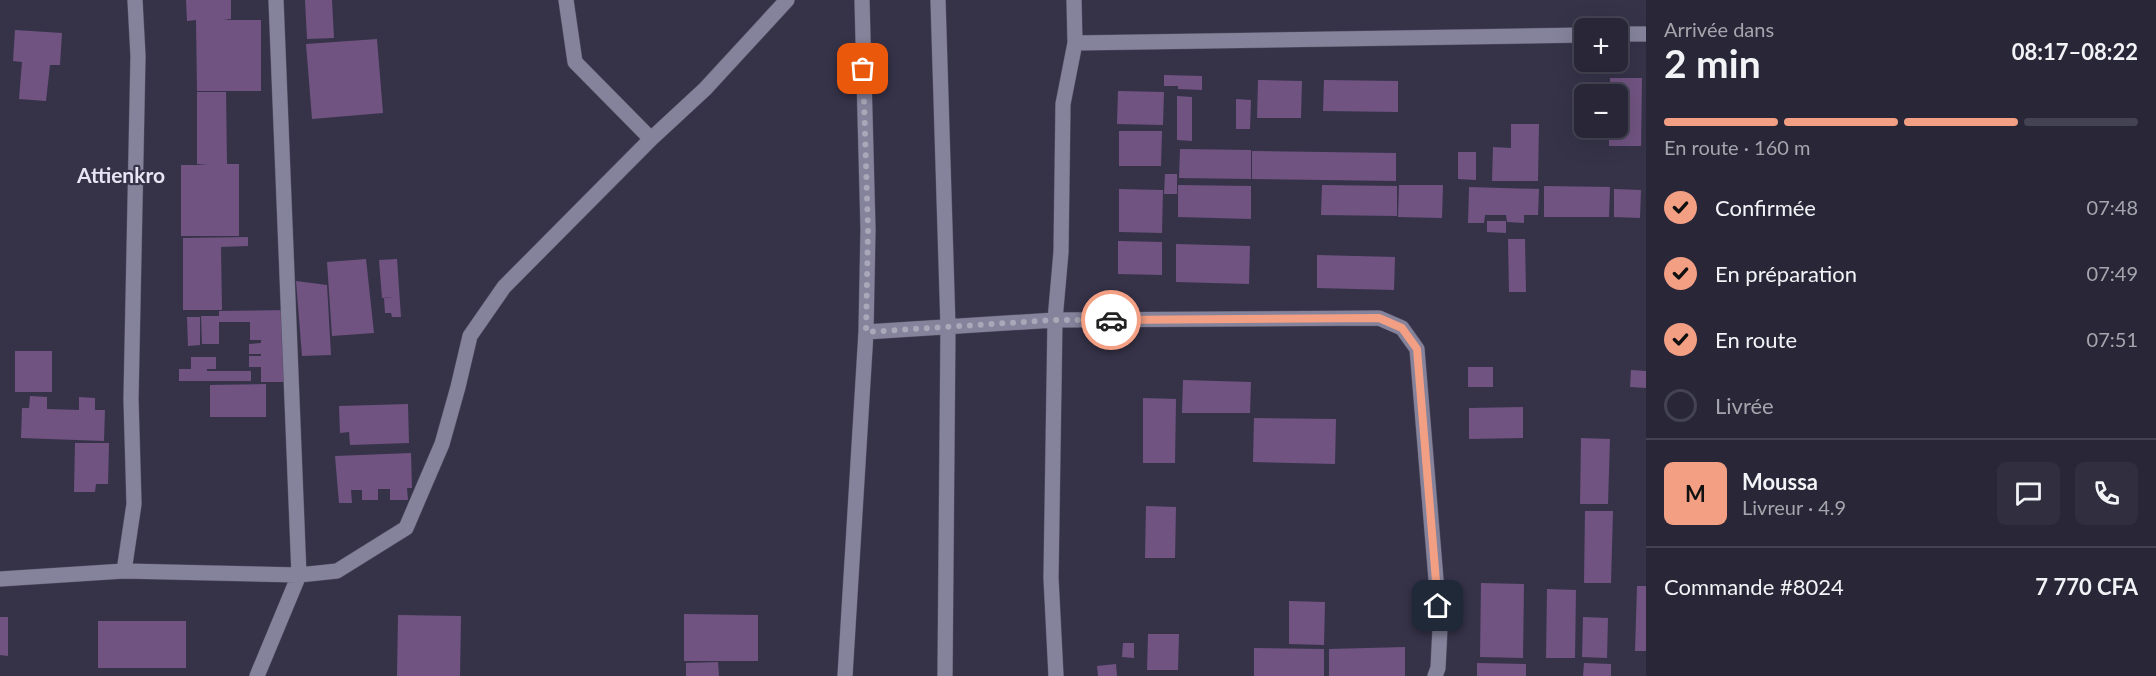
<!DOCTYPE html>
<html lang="fr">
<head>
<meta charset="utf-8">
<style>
	:root { --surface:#282637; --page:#302e3f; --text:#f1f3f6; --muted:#a5a5ad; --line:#444352; --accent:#f39f83 }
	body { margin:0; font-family:Lato,sans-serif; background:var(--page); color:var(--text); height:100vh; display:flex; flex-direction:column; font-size:22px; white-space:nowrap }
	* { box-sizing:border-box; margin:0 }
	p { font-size:20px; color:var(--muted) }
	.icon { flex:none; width:33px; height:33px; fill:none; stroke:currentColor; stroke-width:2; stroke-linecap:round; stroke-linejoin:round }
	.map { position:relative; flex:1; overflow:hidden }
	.sheet { display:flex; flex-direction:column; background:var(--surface); width:510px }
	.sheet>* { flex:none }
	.tools { position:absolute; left:1574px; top:18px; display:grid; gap:12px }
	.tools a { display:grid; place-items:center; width:54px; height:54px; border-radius:9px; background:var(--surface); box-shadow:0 6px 24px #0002,0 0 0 2px var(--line); font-size:30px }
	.pin { position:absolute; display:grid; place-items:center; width:51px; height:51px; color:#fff; margin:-26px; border-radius:12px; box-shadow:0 3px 9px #0006 }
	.courier { position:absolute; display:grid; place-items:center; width:60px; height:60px; margin:-30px; border:4px solid #f39f83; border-radius:50%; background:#fff; color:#222; box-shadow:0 2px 8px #0007 }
	.summary em { font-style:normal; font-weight:700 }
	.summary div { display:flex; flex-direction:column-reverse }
	.summary { display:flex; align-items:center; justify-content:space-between; height:102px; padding:0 18px }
	h1 { font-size:39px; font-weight:700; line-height:45px }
	.bar { display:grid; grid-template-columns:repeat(4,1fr); gap:9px 6px; align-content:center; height:72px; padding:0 18px }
	.bar i { height:8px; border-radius:4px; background:var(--line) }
	.bar .selected { background:var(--accent) }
	.bar p { grid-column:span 4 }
	.line { display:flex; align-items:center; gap:15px; padding:0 18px; border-top:2px solid var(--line) }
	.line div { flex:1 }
	.round { display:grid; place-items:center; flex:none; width:63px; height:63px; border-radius:9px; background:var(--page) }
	ol { padding:0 18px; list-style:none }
	li { display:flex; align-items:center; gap:18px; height:66px }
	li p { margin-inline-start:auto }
	li .icon { padding:6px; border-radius:50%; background:var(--accent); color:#111; stroke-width:4 }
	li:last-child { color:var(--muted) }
	li i { width:33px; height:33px; border:3px solid var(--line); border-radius:50% }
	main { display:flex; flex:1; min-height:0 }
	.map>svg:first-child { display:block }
	.building { fill:#705381 }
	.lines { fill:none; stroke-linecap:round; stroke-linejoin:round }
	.minor-casing { stroke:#524f61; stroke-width:16 }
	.minor { stroke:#85829c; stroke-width:15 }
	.done { stroke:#a9a7b8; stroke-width:6; stroke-dasharray:0 10.8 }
	.route { stroke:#f39f83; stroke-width:8 }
	.labels { text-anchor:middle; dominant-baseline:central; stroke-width:4.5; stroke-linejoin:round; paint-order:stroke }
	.district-label { font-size:21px; font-weight:bold; fill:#e7e5f4; stroke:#363349 }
</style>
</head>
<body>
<main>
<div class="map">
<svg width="1646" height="676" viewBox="0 0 1646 676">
	<rect width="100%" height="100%" fill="#363349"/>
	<path class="building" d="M186 0H231V19L223 20H261V91H197L196 20 187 21Z
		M305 0H332L334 38 307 39Z
		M15 30 62 33 60 65H50L46 101 19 99 22 62 13 61Z
		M377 39 383 113 312 119 306 44Z
		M1164 75 1202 76V90L1178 89V86H1164Z
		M1610 78H1642L1641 146H1609V128H1617V94H1610Z
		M1258 80 1302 81 1301 118H1257Z
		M1324 80 1398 81V112L1323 111Z
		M1118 91 1164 92 1163 125 1117 124Z
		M197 92H226L227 164H239V236H181V165H207L197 164Z
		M1177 96 1192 97V141L1177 140Z
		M1236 99 1251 100 1250 129H1236Z
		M1511 124H1539L1538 181H1492L1493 147 1511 148Z
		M1119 131H1162L1161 166H1119Z
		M1180 149 1251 150V179L1179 178Z
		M1252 151 1396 153V181L1252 179Z
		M1458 152H1476V180L1458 179Z
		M1165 174H1177V194H1164Z
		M1178 185 1251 186V219L1178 217Z
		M1322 185 1397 186V216L1321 215Z
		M1399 185H1443L1442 218 1398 217Z
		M1544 186 1610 187 1609 217H1544Z
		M1469 187 1539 189 1538 215H1524V223L1507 222 1506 215H1485L1484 223H1468Z
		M1119 189 1163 190 1162 233 1119 232Z
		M1614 189 1641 190 1640 218 1614 217Z
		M1487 221H1506V233L1487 232Z
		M248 237V246L221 247 222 310H183V238Z
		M1508 239H1525L1526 292H1509Z
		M1118 241 1162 242V275L1118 274Z
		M1176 244 1250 246 1249 284 1176 282Z
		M1317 255 1395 257 1394 290 1317 288Z
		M366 259 374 333 332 336 327 262Z
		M397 259 401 317H392L391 313H385L384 298 393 297 382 298 379 260Z
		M296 281 327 285 331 355 302 356Z
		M293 310 294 382H261V367H249V356H261V354H249V344L261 343V340H250V322H219V344H202L201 316H219V311Z
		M187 317H200V345L188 346Z
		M15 351H52V392H15Z
		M191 357H216V369H207V371H251V381H179V369H191Z
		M1468 367H1493V387H1468Z
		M1631 370 1646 371V388L1630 387Z
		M1183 380 1251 382 1250 413H1182Z
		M266 384V417H210V385Z
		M30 396 47 397V409L79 410V397L95 398V410H105L104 441 21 438 22 408H29Z
		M1143 398 1176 399 1175 463H1143Z
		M408 404 409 443 350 445 349 432 340 433 339 406Z
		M1523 407V438L1469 439V408Z
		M1254 418 1336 419 1335 464 1253 462Z
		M1581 438 1610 439 1608 504H1580Z
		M75 443H109L108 484H96L95 492H74Z
		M411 453 412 488H407L408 500H390V489H378V500H362V490H351L352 503H339L335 456Z
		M1146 506 1176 507 1175 558H1145Z
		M1585 511H1613L1611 583H1584Z
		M1481 583 1524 584 1523 658 1480 657Z
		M1637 586H1646V651H1635Z
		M1547 589 1576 590 1575 658H1546Z
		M1289 601 1325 602 1324 645 1289 644Z
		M684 614 758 615V661H684Z
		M398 615 461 616 460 676H397Z
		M0 617H8V656L0 655Z
		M1583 617 1608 618 1607 658 1582 657Z
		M98 621H186V668H98Z
		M1148 634H1179L1178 670H1147Z
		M1123 643H1134V658L1122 657Z
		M1405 647V676H1329V649Z
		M1254 648 1324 649V676H1254Z
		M718 662 719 676H686V663Z
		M1477 663 1526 664V676H1477Z
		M1584 663 1611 664V676H1583Z
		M1116 664 1117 676H1098L1097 666Z"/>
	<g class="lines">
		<g class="minor-casing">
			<path id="minor" d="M566 0 575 62 651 139
				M938 0 948 327 945 676
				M1617 34H1646
				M1075 43 1584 35
				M866 332 1055 320 1379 318 1402 328 1417 349 1440 628 1438 668 1435 676
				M124 571 134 504 131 399 138 56 135 0
				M0 579 124 571 299 575 276 0
				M257 676 299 575 337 571 406 528 442 444 458 387 470 336 504 287 651 139 705 89 787 0
				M845 676 866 332 868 229 862 0
				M1056 676 1051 578 1055 320 1061 252 1063 104 1075 43 1074 0"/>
		</g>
		<use href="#minor" class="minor"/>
	</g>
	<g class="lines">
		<path class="done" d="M863 69 868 229 866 332 1055 320H1111"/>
		<path class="route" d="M1111 320 1379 318 1402 328 1417 349 1438 606"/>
	</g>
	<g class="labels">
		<g class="district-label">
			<text x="121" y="174">Attienkro</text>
		</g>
	</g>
</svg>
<div class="tools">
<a>+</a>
<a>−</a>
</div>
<div class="pin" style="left:863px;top:69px;background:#ea580c"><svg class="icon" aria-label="bag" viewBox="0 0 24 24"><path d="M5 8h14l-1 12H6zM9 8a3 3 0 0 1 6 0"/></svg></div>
<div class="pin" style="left:1438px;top:606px;background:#1f2937"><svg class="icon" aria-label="home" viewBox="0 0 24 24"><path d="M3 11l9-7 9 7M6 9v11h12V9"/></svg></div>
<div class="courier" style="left:1111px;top:320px"><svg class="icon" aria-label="car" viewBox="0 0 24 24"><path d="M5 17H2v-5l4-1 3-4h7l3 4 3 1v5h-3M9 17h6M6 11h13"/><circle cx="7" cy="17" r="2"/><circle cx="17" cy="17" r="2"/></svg></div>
</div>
<section class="sheet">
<div class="summary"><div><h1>2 min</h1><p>Arrivée dans</p></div><em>08:17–08:22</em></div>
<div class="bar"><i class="selected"></i><i class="selected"></i><i class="selected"></i><i></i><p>En route · 160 m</p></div>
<ol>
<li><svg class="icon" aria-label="check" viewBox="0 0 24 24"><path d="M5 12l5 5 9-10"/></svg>Confirmée<p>07:48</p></li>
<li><svg class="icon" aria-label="check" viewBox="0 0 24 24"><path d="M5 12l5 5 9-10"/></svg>En préparation<p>07:49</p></li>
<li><svg class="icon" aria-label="check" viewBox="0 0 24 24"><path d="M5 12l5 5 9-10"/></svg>En route<p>07:51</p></li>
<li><i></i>Livrée</li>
</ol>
<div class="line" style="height:108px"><b class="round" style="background:var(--accent);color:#111">M</b><div><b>Moussa</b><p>Livreur · 4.9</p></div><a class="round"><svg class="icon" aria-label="chat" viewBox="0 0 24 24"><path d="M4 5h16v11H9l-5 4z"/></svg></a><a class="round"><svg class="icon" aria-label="phone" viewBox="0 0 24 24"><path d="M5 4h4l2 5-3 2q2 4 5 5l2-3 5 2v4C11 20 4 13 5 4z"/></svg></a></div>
<div class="line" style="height:78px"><div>Commande #8024</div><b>7 770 CFA</b></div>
</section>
</main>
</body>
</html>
